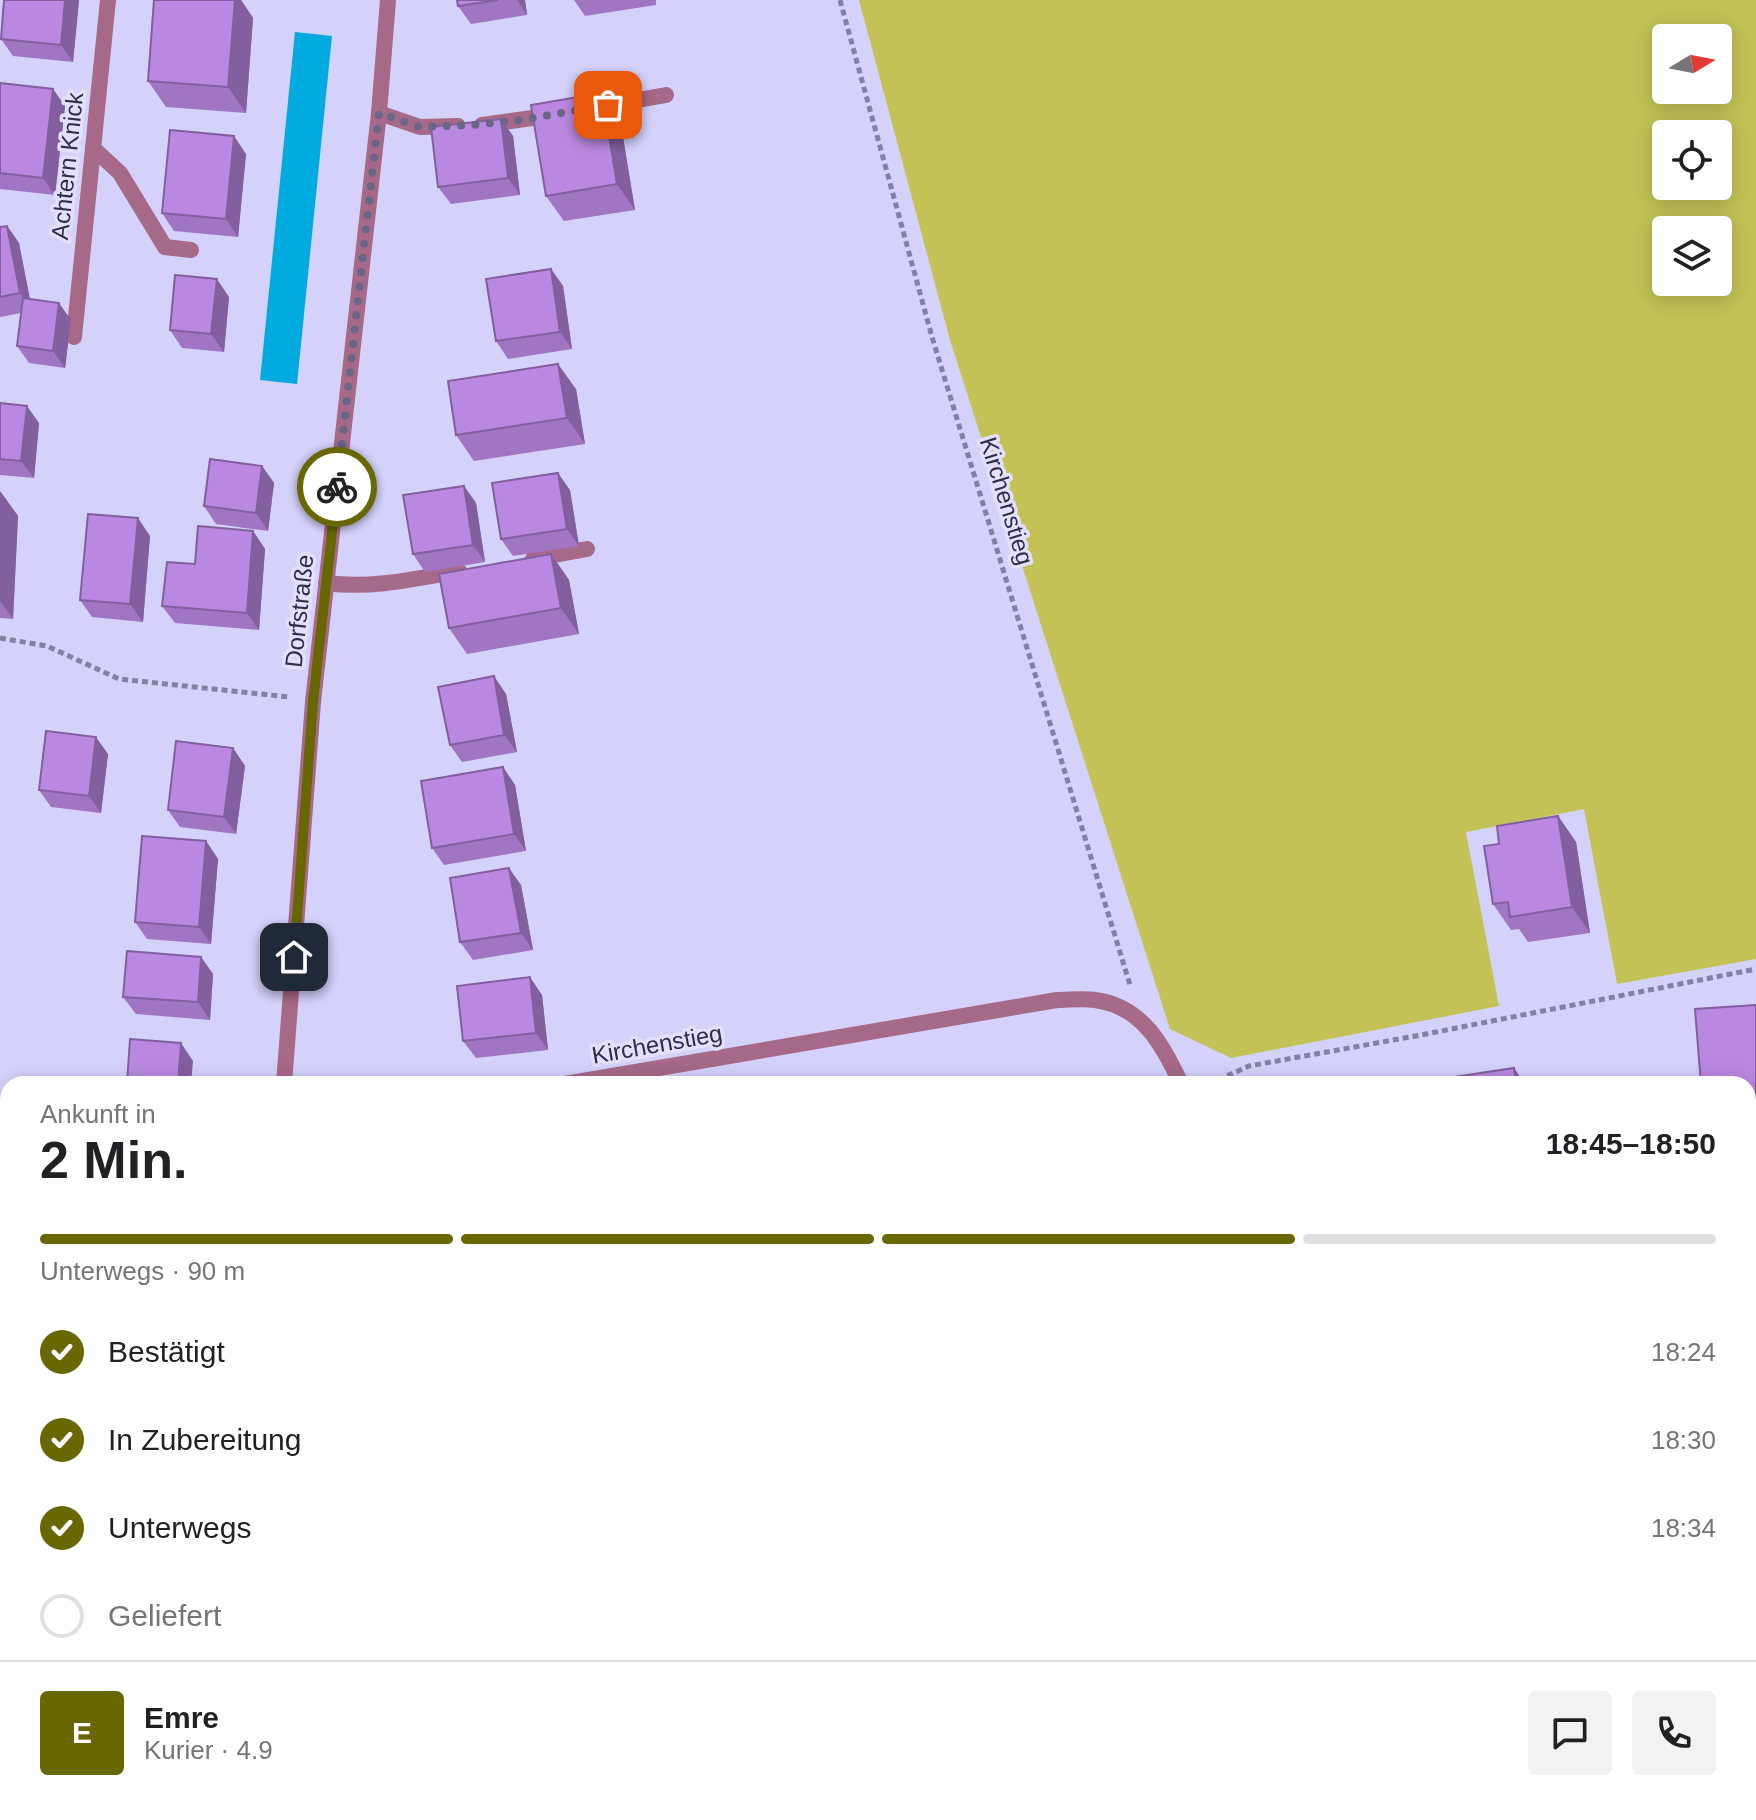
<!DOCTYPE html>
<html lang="de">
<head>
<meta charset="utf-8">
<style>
	:root { --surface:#fff; --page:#f2f2f2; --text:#202124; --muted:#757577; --line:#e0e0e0; --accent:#686701 }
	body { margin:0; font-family:Helvetica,sans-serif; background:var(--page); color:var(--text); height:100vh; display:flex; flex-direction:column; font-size:30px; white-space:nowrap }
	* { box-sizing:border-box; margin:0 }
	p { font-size:26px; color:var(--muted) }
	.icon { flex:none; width:44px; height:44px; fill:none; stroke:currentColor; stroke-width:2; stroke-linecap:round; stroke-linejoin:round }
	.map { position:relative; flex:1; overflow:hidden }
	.side { position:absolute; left:0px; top:1076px; width:1756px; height:744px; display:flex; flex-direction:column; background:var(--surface); border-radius:24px 24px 0 0; box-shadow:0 4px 20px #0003 }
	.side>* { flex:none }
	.needle { width:52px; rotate:80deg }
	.tools { position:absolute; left:1652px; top:24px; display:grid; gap:16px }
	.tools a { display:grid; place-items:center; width:80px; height:80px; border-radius:8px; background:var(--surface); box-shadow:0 4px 20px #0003; font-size:40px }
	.pin { position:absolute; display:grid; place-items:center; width:68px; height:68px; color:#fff; margin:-34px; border-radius:16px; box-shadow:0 4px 12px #0006 }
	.courier { position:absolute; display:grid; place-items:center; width:80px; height:80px; margin:-40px; border:6px solid #686701; border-radius:50%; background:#fff; color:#222; box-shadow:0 2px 10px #0007 }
	.head em { font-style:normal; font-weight:700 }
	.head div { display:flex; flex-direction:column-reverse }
	.head { display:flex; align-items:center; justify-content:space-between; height:136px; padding:0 40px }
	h1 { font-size:52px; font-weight:700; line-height:60px }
	.bar { display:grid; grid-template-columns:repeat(4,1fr); gap:12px 8px; align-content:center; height:96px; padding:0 40px }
	.bar i { height:10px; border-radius:6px; background:var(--line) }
	.bar .selected { background:var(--accent) }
	.bar p { grid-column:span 4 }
	.line { display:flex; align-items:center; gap:20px; padding:0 40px; border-top:2px solid var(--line) }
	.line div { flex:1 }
	.round { display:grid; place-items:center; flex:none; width:84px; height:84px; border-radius:8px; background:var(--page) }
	ol { padding:0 40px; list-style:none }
	li { display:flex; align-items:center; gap:24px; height:88px }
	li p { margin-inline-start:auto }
	li .icon { padding:8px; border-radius:50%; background:var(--accent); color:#fff; stroke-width:4 }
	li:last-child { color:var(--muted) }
	li i { width:44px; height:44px; border:4px solid var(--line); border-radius:50% }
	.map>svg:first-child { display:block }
	.green { fill:#c2c257; fill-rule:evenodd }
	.water { fill:#01abdf }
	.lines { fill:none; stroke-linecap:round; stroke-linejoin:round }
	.path { stroke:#8380a2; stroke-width:5; stroke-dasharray:6 4; stroke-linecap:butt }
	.lane { stroke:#a66987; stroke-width:16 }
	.street { stroke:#a66987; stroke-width:16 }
	.wall { fill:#a075c2 }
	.shaded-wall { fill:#825f9e }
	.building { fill:#ba88e1; stroke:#825f9e; stroke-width:2 }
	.done { stroke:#696687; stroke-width:8; stroke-dasharray:0 14.4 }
	.route { stroke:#686701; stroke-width:10 }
	.labels { text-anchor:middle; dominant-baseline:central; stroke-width:7; stroke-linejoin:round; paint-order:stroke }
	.street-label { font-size:24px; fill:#302d48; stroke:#e2e0fc }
</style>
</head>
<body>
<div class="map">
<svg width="1756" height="1820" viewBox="0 0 1756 1820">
	<rect width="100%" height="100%" fill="#d4d1fb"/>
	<path class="green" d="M859 0H1756V959L1617 984 1584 809 1466 832 1499 1006 1231 1058 1170 1029 950 340ZM1718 38V90H1666V38ZM1718 134V186H1666V134ZM1666 230H1718V282H1666Z
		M8 1462V1812H1379L1380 1820H0V1470Z"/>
	<path class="water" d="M295 32 332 36 297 384 260 380Z"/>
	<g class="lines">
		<path class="path" d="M840 0 932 337 1130 985
			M0 638 47 646 119 679 289 697
			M1209 1084 1249 1066 1421 1035 1756 969
			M1411 1812 1413 1820"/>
		<path class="lane" d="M588 109 666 95
			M379 113 420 127 458 126
			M482 125 554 115
			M93 148 120 173 165 247 191 250
			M533 559 587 549
			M326 583C372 589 414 579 459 571"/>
		<path class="street" d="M74 337 108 0
			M284 1084 313 702 379 113 388 0
			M565 1084 1057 1000C1069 1000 1083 998 1095 1000 1142 1006 1163 1045 1181 1084
			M0 1421 8 1412"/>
	</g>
	<path class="wall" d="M4 0H79L73 62 13 56 1 39Z
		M154 0H241L253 18 246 113 166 107 148 81Z
		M457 0H525L527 15 471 24 458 6Z
		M574 0H656V5L585 16Z
		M0 83 65 106 55 195 0 189Z
		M602 93 620 119 635 210 564 221 546 196Z
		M501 119 513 136 520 195 451 204 438 187Z
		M246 154 238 237 174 231 162 213Z
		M7 226 19 243 30 299 71 320 65 368 29 363 17 346 21 313 0 317V227Z
		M551 269 563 286 572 349 508 359 496 341Z
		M229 297 224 352 182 348 170 330Z
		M576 389 585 444 474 461 456 435Z
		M0 403 39 423 34 478 0 475Z
		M262 466 274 483 268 531 216 524 204 506Z
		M464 486 476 503 485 562 425 572 413 554Z
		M570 490 579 546 513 556 501 539Z
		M0 491 18 516 13 619 0 618Z
		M253 531 265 549 259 630 175 623 162 606 195 564Z
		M150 536 143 622 92 617 80 600Z
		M551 554 569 580 579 634 467 654 449 628Z
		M506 694 517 752 462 762 450 745Z
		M233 748 245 766 236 834 180 827 168 810Z
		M108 754 101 813 51 807 39 790Z
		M503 767 515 785 526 851 444 865 432 848Z
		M1558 816 1576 842 1590 933 1528 942 1519 929 1511 930 1493 904 1499 844Z
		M206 841 218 859 211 944 147 939 135 922Z
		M521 885 533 950 473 960 460 942Z
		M201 957 213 974 210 1020 136 1014 123 997Z
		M542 995 548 1050 476 1058 463 1041Z
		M1756 1005V1163H1748V1084Z
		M8 1156V1182L0 1173V1167Z
		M1756 1235V1437L1748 1438V1236Z
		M1748 1459 1756 1471V1584L1748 1586Z"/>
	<path class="shaded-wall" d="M65 0H79L73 62 61 45Z
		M235 0H241L253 18 246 113 228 87Z
		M517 0H525L527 15Z
		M53 89 65 106 55 195 43 178Z
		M602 93 620 119 635 210 617 184Z
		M501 119 513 136 520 195 508 178Z
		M234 136 246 154 238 237 226 219Z
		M7 226 19 243 32 311 20 293Z
		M551 269 563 286 572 349 560 332Z
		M217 279 229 297 224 352 211 334Z
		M59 303 71 320 65 368 53 351Z
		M558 364 576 389 585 444 567 418Z
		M27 406 39 423 34 478 21 461Z
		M262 466 274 483 268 531 256 513Z
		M558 473 570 490 579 546 567 529Z
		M464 486 476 503 485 562 473 545Z
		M0 491 18 516 13 619 0 601Z
		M138 518 150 536 143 622 130 604Z
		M253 531 265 549 259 630 247 613Z
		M551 554 569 580 579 634 561 608Z
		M494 676 506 694 517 752 504 735Z
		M96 737 108 754 101 813 89 796Z
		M233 748 245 766 236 834 224 817Z
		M503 767 515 785 526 851 514 834Z
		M1558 816 1576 842 1590 933 1572 907Z
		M206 841 218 859 211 944 199 927Z
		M509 868 521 885 533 950 521 933Z
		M201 957 213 974 210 1020 198 1002Z
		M530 977 542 995 548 1050 536 1033Z
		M181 1043 193 1061 191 1084H178Z
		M1514 1068 1525 1084H1516Z
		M8 1284V1302L0 1314V1296Z
		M1748 1459 1756 1471V1519L1748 1472Z"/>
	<path class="building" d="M4 0H65L61 45 1 39Z
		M154 0H235L228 87 148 81Z
		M457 0H498L458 6Z
		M0 83 53 89 43 178 0 173Z
		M602 93 617 184 546 196 531 105Z
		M501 119 508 178 438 187 431 127Z
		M170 130 234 136 226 219 162 213Z
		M7 226 20 293 0 297V227Z
		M551 269 560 332 496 341 486 279Z
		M175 275 217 279 211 334 170 330Z
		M23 298 59 303 53 351 17 346Z
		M558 364 567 418 456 435 448 381Z
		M0 403 27 406 21 461 0 459Z
		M210 459 262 466 256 513 204 506Z
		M558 473 567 529 501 539 492 483Z
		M464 486 473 545 413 554 403 495Z
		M88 514 138 518 130 604 80 600Z
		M198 526 253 531 247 613 162 606 167 562 195 564Z
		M551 554 561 608 449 628 439 574Z
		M494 676 504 735 450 745 438 687Z
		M46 731 96 737 89 796 39 790Z
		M176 741 233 748 224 817 168 810Z
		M503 767 514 834 432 848 421 781Z
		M1558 816 1572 907 1510 917 1508 902 1493 904 1484 846 1499 844 1497 826Z
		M142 836 206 841 199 927 135 922Z
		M509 868 521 933 460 942 450 878Z
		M127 951 201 957 198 1002 123 997Z
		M530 977 536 1033 463 1041 457 986Z
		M1756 1005V1127L1748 1128V1084H1701L1695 1009Z
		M130 1039 181 1043 178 1084H127Z
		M1514 1068 1516 1084H1448L1447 1078Z
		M8 1156V1177L0 1171V1167Z
		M1756 1235V1402L1748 1403V1236Z
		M0 1249 8 1255V1284L0 1296Z
		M1748 1472 1756 1519V1556L1748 1557Z"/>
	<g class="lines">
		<path class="done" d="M337 487 379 113 420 127 474 125 521 120 608 105"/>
		<path class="route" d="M294 957 313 702 337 487"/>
	</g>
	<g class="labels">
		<g class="street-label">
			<text transform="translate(67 166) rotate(-84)">Achtern Knick</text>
			<text transform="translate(1007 501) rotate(73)">Kirchenstieg</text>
			<text transform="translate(299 611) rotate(-84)">Dorfstraße</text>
			<text transform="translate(657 1044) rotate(-10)">Kirchenstieg</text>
		</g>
	</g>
</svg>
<div class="tools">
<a><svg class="needle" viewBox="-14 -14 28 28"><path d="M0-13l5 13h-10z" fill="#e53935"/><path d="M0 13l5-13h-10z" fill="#757577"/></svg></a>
<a><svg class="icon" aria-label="locate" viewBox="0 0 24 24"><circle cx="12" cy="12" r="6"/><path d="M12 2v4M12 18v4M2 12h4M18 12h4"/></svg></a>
<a><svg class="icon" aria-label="layers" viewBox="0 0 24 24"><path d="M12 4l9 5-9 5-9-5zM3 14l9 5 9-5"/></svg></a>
</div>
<div class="pin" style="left:608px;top:105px;background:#ea580c"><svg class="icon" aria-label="bag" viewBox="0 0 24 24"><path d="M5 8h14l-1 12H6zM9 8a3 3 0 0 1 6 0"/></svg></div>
<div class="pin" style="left:294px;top:957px;background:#1f2937"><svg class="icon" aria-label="home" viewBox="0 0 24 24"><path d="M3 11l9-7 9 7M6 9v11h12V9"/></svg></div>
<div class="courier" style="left:337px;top:487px"><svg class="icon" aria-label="bike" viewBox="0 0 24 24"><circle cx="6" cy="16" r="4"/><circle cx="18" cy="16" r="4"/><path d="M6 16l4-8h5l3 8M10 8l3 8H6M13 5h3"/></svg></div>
<section class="side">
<div class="head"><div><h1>2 Min.</h1><p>Ankunft in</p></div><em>18:45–18:50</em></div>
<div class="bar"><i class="selected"></i><i class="selected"></i><i class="selected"></i><i></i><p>Unterwegs · 90 m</p></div>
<ol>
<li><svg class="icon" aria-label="check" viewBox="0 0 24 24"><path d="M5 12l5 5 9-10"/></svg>Bestätigt<p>18:24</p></li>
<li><svg class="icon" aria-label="check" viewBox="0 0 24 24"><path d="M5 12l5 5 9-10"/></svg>In Zubereitung<p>18:30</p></li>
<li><svg class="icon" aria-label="check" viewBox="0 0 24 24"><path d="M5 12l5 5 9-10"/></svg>Unterwegs<p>18:34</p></li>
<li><i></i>Geliefert</li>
</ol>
<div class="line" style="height:144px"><b class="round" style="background:var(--accent);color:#fff">E</b><div><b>Emre</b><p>Kurier · 4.9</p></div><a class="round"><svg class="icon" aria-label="chat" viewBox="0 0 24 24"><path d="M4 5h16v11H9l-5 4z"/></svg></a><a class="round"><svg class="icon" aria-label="phone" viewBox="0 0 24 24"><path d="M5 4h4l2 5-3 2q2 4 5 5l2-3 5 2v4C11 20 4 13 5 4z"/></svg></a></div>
</section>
</div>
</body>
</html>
